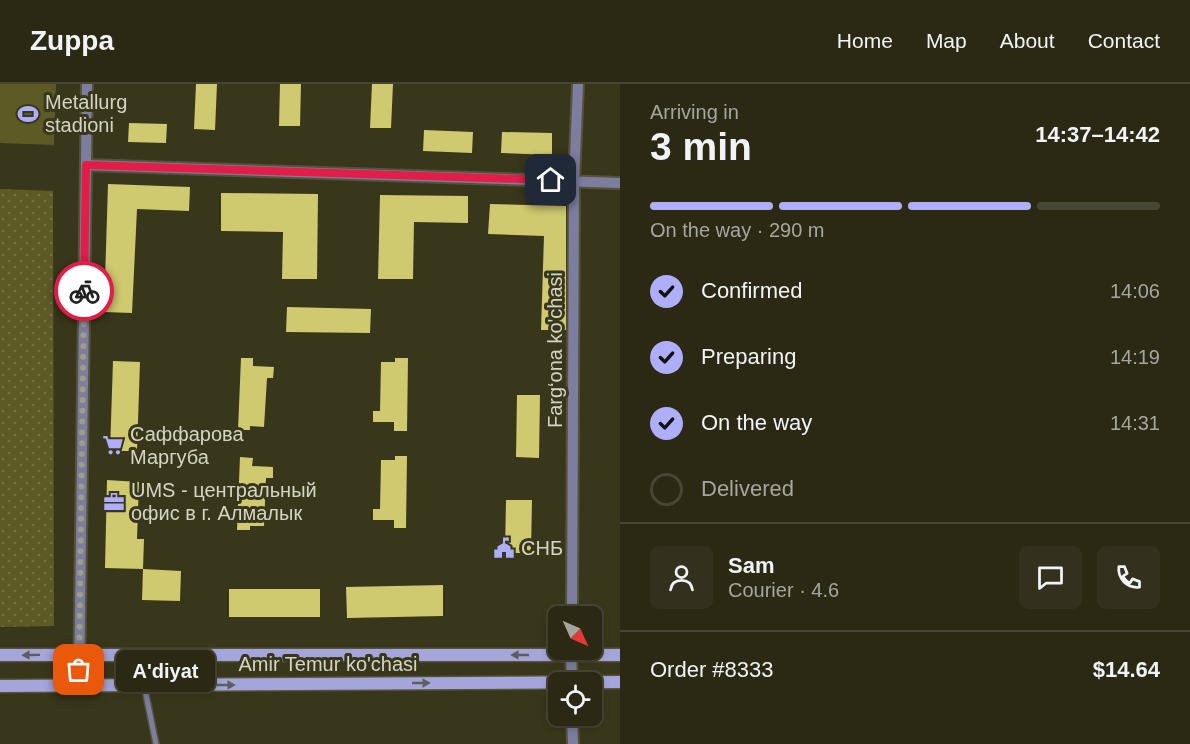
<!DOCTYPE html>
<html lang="en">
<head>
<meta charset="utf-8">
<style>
	:root { --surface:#2b2914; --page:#33311d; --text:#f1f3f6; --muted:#a6a6a0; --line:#474534; --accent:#aeaefb }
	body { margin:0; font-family:Helvetica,sans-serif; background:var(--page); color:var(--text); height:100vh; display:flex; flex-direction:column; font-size:22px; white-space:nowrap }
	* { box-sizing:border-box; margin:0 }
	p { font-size:20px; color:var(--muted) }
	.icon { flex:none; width:33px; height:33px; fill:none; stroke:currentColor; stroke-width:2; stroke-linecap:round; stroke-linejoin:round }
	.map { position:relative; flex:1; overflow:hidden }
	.side { display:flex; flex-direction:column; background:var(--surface); width:570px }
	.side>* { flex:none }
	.needle { width:39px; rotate:135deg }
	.controls { position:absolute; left:548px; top:522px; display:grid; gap:12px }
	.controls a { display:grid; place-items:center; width:54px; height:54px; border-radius:9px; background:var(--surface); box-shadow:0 3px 9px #0003,0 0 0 2px var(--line); font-size:30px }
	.pin { position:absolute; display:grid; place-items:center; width:51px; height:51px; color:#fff; margin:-26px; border-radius:12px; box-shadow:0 3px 9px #0006 }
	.courier { position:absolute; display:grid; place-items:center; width:60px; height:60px; margin:-30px; border:4px solid #e11d48; border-radius:50%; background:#fff; color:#222; box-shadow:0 2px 8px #0007 }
	.bubble { position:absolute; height:42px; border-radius:9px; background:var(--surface); box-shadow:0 3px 9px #0003,0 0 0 2px var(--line); font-size:20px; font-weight:700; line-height:42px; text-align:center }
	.summary em { font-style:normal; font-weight:700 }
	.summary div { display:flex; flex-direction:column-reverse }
	.summary { display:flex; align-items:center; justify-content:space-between; height:102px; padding:0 30px }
	h1 { font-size:39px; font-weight:700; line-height:45px }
	.bar { display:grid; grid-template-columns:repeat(4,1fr); gap:9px 6px; align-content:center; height:72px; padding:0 30px }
	.bar i { height:8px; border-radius:4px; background:var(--line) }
	.bar .on { background:var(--accent) }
	.bar p { grid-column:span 4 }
	.line { display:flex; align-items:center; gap:15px; padding:0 30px; border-top:2px solid var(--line) }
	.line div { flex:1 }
	.round { display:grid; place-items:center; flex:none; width:63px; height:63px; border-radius:9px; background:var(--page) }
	ol { padding:0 30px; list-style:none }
	li { display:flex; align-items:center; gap:18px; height:66px }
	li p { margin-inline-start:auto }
	li .icon { padding:6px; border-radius:50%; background:var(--accent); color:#111; stroke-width:4 }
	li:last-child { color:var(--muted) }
	li i { width:33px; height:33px; border:3px solid var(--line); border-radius:50% }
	header { display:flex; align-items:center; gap:36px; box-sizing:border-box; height:84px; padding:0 30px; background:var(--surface); border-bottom:2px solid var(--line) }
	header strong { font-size:28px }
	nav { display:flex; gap:33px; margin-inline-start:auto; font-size:21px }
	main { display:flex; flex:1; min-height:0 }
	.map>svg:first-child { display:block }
	.grass { fill:#5e5a26 }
	.park { fill:url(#park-dots) }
	.building { fill:#cfc96f }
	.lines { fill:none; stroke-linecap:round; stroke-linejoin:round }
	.service-casing { stroke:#555339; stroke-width:8 }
	.minor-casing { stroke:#555339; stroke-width:14 }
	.secondary-casing { stroke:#555339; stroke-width:15 }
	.service { stroke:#7c7d9f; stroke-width:5 }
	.minor { stroke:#7c7d9f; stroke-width:10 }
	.secondary { stroke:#a4a5da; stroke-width:12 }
	.oneway { fill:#5e5e5e }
	.done { stroke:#9e9d88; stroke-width:6; stroke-dasharray:0 10.8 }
	.route { stroke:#e11d48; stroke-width:8 }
	.labels { text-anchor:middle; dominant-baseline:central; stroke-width:6; stroke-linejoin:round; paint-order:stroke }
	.poi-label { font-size:20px; fill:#d4d4c3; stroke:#39371b; text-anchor:start }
	.street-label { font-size:20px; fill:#d4d4c3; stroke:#39371b }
</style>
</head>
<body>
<header>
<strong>Zuppa</strong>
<nav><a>Home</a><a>Map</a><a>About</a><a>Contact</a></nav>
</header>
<main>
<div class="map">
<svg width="620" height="660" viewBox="0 0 620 660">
	<defs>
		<pattern id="park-dots" width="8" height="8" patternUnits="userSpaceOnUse" patternTransform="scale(1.5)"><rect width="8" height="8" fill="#5e5a26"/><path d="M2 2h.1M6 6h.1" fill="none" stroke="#747144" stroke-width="1.8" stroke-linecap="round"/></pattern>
	</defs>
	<rect width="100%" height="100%" fill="#39371b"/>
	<path class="grass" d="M0 0H56L54 61 0 59Z"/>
	<path class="park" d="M0 105 53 107 54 542 0 543Z"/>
	<path class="building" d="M196 0H217L215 46 194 45Z
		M280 0H301L300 42H279Z
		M372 0H393L391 44H370Z
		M129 39 167 40 166 59 128 58Z
		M424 46 473 48 472 69 423 67Z
		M502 48 552 49V71L501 69Z
		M108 100 190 103 189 127 137 125 132 229 104 228Z
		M221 109 318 110 317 195H282L283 148 221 147Z
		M380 111 468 112V139L414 138 413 195H378Z
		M490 120 566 122V246H541L544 152 488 150Z
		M287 223 371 225 370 249 286 248Z
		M241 274H253V282L274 283 273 294H267L264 343 250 342V346H238Z
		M395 274H408L407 347H394V338H373V327H380L381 278H395Z
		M113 277 140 278 137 367H110Z
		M517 311H540L539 374 516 373Z
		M395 372H407L406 444H394V436H373V425H380L381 376H395Z
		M240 373 253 374 252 382 273 383V394H266L264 442H250V446H237Z
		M107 396 139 398 137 455H144L143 485 105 484Z
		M506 416H532L531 469H505Z
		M143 485 181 487 180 517 142 516Z
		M443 501V532L347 534 346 503Z
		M229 505H320V533H229Z"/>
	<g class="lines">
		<g class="service-casing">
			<path id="service" d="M144 601 156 660"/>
		</g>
		<g class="minor-casing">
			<path id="minor" d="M86 81 620 99
				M572 532 574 97 578 0
				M571 566 572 598
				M79 602 87 0
				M572 632 573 660"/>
		</g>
		<g class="secondary-casing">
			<path id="secondary" d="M0 571H620
				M0 602 620 598"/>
		</g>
		<use href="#service" class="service"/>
		<use href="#minor" class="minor"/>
		<use href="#secondary" class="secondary"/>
	</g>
	<defs><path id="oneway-solid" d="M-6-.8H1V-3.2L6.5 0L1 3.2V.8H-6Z" transform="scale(1.5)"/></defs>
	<g class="oneway">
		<use href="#oneway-solid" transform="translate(31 571) rotate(179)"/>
		<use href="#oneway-solid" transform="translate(520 571) rotate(-180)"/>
		<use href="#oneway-solid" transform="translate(421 599)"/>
		<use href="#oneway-solid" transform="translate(226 601)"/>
	</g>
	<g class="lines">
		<path class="done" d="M79 586 84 207"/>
		<path class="route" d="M84 207 86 81 551 96"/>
	</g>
	<defs>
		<g id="stadium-bare" transform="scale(1.62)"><path d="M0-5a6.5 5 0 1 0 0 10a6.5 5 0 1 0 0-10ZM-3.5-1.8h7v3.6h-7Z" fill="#aeaefb" stroke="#39371b" stroke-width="2.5" paint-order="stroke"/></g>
		<g id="supermarket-bare" transform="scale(1.62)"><path d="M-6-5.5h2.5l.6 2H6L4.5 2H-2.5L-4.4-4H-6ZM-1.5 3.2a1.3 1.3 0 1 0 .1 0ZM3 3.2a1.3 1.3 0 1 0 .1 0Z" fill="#aeaefb" stroke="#39371b" stroke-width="2.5" paint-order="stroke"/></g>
		<g id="office-bare" transform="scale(1.62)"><path d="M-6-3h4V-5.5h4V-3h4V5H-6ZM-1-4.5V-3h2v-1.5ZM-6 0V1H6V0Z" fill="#aeaefb" stroke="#39371b" stroke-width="2.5" paint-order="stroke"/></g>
		<g id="civic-bare" transform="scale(1.62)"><path d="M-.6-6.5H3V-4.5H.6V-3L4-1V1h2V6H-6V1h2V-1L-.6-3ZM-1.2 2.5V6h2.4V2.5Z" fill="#aeaefb" stroke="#39371b" stroke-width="2.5" paint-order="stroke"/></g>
	</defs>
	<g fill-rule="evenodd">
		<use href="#stadium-bare" x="28" y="30"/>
		<use href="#supermarket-bare" x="113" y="361"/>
		<use href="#office-bare" x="114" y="418"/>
		<use href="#civic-bare" x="504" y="464"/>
	</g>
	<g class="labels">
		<g class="poi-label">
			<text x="45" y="18">Metallurg<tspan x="45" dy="23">stadioni</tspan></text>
			<text x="130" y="350">Саффарова<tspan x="130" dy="23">Маргуба</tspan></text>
			<text x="131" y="406">UMS - центральный<tspan x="131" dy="23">офис в г. Алмалык</tspan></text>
			<text x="521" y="464">СНБ</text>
		</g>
		<g class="street-label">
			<text transform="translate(555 266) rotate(-90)">Farg‘ona ko'chasi</text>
			<text x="328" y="580">Amir Temur ko'chasi</text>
		</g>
	</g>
</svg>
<div class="controls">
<a><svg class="needle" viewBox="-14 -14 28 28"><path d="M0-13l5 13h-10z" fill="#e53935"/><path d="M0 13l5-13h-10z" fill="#a6a6a0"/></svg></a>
<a><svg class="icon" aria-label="locate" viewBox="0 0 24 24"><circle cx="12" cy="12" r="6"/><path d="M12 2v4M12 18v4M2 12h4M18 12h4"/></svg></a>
</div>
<div class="pin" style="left:79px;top:586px;background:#ea580c"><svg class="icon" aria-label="bag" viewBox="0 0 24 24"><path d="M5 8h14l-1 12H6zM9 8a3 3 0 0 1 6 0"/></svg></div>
<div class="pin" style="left:551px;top:96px;background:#1f2937"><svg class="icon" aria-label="home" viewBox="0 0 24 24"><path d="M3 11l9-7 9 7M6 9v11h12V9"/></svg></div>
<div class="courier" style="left:84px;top:207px"><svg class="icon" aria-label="bike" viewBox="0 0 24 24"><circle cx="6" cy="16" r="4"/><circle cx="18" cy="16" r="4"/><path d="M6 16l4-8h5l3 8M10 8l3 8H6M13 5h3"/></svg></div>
<div class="bubble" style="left:116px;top:566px;width:99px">A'diyat</div>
</div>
<section class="side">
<div class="summary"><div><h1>3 min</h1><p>Arriving in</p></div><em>14:37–14:42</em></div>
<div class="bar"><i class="on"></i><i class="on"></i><i class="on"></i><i></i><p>On the way · 290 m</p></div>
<ol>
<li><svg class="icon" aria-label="check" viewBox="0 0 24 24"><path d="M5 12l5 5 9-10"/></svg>Confirmed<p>14:06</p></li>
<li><svg class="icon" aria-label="check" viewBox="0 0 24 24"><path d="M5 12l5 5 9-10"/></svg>Preparing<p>14:19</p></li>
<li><svg class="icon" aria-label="check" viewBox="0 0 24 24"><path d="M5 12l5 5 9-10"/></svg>On the way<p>14:31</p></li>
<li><i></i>Delivered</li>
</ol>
<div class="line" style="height:108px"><a class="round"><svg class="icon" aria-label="person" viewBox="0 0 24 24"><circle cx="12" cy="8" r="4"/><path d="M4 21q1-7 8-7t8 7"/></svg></a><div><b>Sam</b><p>Courier · 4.6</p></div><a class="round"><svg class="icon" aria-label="chat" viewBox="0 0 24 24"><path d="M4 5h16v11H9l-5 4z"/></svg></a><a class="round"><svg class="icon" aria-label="phone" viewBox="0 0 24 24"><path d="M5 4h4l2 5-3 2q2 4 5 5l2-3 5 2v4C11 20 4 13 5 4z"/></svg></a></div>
<div class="line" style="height:78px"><div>Order #8333</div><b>$14.64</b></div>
</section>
</main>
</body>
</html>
